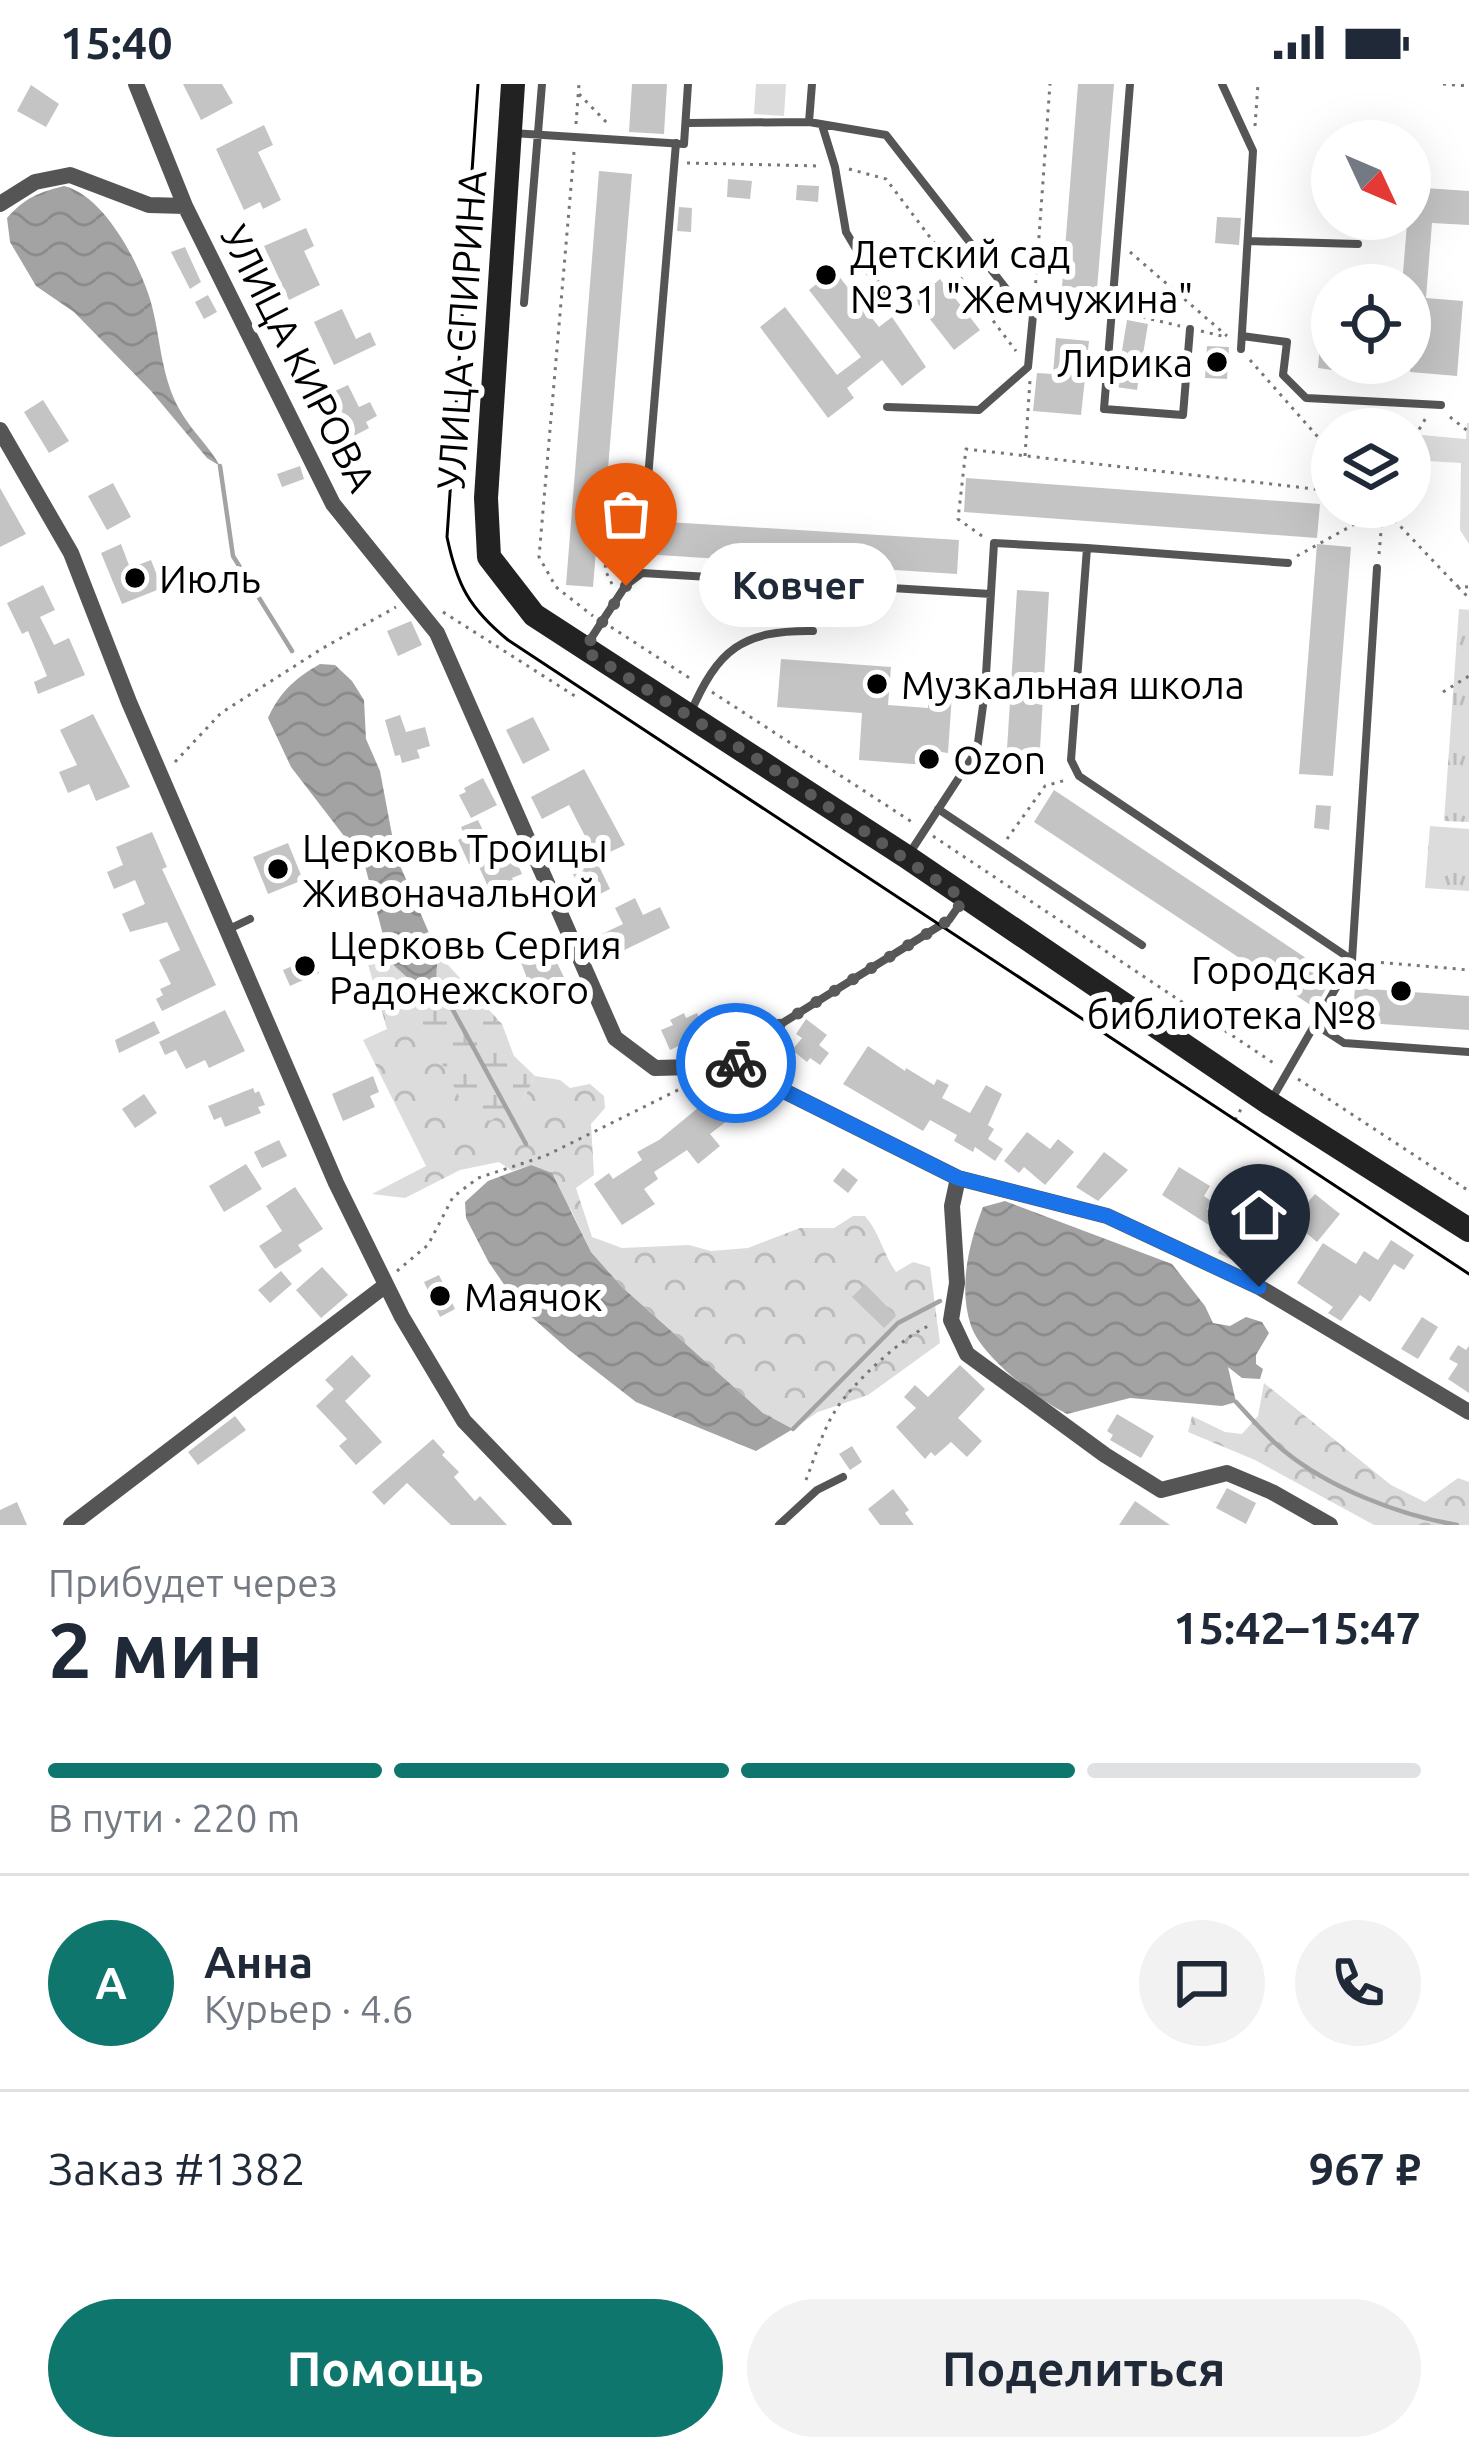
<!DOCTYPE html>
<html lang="ru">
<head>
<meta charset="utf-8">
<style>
	:root { --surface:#fff; --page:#f2f2f3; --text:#1f2937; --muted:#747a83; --line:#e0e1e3; --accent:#0f766e }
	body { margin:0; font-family:Ubuntu,sans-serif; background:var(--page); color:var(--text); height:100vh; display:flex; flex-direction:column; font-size:45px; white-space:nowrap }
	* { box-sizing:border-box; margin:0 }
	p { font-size:39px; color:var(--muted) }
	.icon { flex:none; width:66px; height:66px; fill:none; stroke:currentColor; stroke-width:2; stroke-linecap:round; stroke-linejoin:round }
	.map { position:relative; height:1441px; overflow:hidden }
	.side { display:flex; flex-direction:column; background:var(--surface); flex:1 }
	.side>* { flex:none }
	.needle { width:78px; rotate:134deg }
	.fabs { position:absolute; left:1311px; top:36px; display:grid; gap:24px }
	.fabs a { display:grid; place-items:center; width:120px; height:120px; border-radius:50%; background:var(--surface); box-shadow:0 12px 48px #0002; font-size:60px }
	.pin { position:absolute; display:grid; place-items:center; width:102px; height:102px; color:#fff; margin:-123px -51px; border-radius:50% 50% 50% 0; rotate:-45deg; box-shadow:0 0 12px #0007 }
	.pin .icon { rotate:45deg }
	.courier { position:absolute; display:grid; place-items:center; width:120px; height:120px; margin:-60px; border:9px solid #1a73e8; border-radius:50%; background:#fff; color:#222; box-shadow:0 3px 15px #0007 }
	.bubble { position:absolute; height:84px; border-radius:42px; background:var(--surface); box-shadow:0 12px 48px #0002; font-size:39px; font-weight:600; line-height:84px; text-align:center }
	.headline em { font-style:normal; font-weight:600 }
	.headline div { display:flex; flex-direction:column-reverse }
	.headline { display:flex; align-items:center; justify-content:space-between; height:204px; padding:0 48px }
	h1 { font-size:78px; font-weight:600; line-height:90px }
	.bar { display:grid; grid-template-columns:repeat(4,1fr); gap:18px 12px; align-content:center; height:144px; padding:0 48px }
	.bar i { height:15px; border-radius:9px; background:var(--line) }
	.bar .selected { background:var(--accent) }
	.bar p { grid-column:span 4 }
	.line { display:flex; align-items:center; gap:30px; padding:0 48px; border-top:3px solid var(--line) }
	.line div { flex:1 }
	.round { display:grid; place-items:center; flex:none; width:126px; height:126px; border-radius:63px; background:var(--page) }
	.primary-button { display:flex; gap:24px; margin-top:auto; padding:24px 48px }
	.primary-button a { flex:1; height:138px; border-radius:72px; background:var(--accent); color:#fff; font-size:48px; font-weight:600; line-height:138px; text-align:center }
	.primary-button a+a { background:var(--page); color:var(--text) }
	.status { display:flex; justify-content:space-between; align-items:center; height:84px; padding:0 60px; background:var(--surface); direction:ltr }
	.status svg { height:33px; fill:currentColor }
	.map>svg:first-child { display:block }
	.grass { fill:url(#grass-tufts) }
	.forest { fill:url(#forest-crowns) }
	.wetland { fill:url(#wetland-marsh) }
	.garden { fill:#dcdcdc }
	.water { fill:url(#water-waves) }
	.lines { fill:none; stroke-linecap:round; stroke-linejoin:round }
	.stream { stroke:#a3a3a3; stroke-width:4.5 }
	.building { fill:#c4c4c4 }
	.path { stroke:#777; stroke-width:3; stroke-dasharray:3 6; stroke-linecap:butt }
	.service { stroke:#555; stroke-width:8 }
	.minor { stroke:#555; stroke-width:16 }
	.secondary { stroke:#222; stroke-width:24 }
	.tram { stroke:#000; stroke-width:3 }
	.done { stroke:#595959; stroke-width:12; stroke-dasharray:0 21.6 }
	.route { stroke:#1a73e8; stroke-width:15 }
	.poi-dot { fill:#000; stroke:#fff; stroke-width:4.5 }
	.labels { text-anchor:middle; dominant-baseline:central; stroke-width:12; stroke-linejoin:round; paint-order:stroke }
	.poi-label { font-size:39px; fill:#000; stroke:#fff; text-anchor:start }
	.street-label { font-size:39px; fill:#000; stroke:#fff }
</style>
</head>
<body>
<div class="status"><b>15:40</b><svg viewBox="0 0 49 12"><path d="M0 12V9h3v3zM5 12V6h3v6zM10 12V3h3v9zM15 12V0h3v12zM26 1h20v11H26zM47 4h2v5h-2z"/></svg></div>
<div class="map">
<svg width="1469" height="1441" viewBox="0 0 1469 1441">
	<defs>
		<pattern id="grass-tufts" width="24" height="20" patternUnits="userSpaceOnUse" patternTransform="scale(3)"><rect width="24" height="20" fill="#dcdcdc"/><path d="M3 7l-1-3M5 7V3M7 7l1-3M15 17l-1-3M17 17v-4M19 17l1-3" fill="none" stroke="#bbb"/></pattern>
		<pattern id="forest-crowns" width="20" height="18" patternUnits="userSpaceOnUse" patternTransform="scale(3)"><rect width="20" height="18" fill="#dcdcdc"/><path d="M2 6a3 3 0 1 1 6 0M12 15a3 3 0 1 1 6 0" fill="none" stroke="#bbb"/></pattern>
		<pattern id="wetland-marsh" width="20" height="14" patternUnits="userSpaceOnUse" patternTransform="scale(3)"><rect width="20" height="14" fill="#dcdcdc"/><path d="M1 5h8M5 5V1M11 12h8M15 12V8" fill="none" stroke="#bbb"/></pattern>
		<pattern id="water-waves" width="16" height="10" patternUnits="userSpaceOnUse" patternTransform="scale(3)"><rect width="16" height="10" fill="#a3a3a3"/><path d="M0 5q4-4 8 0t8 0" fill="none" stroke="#8b8b8b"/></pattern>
	</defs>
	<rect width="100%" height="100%" fill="#fff"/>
	<path class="grass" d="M1459 525 1469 526V738L1444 737Z
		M1430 742 1469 745V807L1425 804Z"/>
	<path class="forest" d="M367 877 390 878 467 1026 522 1018 535 992 560 996 570 1004 590 1000 604 1012 605 1024 591 1040 594 1091 576 1104 592 1153 622 1164 689 1161 711 1167 748 1164 800 1144H834L853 1132H865C880 1149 883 1170 896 1188L913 1178 930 1183 940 1259 868 1311 818 1328 793 1345 763 1329 622 1203 591 1168 571 1126 531 1081 512 1087 499 1078 460 1086 405 1114 372 1110 426 1082 363 956 387 945Z
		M1264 1299 1391 1401 1425 1418 1458 1394 1469 1398V1441H1374L1255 1376 1188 1348 1192 1332 1225 1348 1242 1350 1258 1332Z"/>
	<path class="wetland" d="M438 870 502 940 514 972 535 992 522 1018 490 1037 466 1026 390 878 419 904 436 895Z"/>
	<path class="garden" d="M756 0H786L784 32 754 30Z
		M1467 339H1469V460L1460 446 1461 379 1410 376V350L1466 355Z"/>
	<path class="water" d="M64 102C101 111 132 167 145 201 162 242 157 288 181 328 192 347 209 362 220 382L207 374 151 307 74 228 36 202 10 158 7 134C24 114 40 108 64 102Z
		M320 580 335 581 352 597 364 616 366 655 380 687 396 772 438 870 436 895 419 904 390 878 364 778 291 683 268 634C280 608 295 594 320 580Z
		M531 1081 552 1089 591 1168 622 1203 763 1329 793 1345 756 1367 636 1318 569 1266 518 1221 488 1177 466 1134 465 1118 488 1097Z
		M1005 1117 1172 1180 1205 1222 1213 1239 1230 1242 1246 1233 1262 1238 1269 1249 1256 1271V1280L1263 1285 1260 1295 1242 1294 1228 1283 1236 1318 1222 1322 1130 1314 1067 1330C1037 1315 983 1274 971 1242 958 1203 969 1159 983 1123Z"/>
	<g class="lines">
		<path class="stream" d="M220 382 233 472 292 567
			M436 895 526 1060
			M1236 1318C1251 1334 1266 1352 1283 1366 1329 1404 1399 1431 1457 1441
			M793 1345 898 1239 940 1217"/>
	</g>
	<path class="building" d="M183 0H222L233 19 201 36Z
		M632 0H667L664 50 629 48Z
		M1078 0H1114L1097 205 1062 203Z
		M31 1 59 20 46 43 17 27Z
		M264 41 273 61 258 68 281 116 263 125 260 118 244 126 216 65Z
		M599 87 632 90 604 434 959 456 957 490 596 467 593 503 566 501Z
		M728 95 752 97 750 115 727 113Z
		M797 101 819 102 818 118 796 116Z
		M1410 103 1469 107V141L1432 139 1426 214 1463 217 1457 292 1410 288V201H1402Z
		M679 123 692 124 691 148 677 147Z
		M1217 133 1241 134 1239 161 1215 159Z
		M306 144 314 162 304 167 320 201 289 216 264 162Z
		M185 163 201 198 190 205 171 168Z
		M834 186 879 243 892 233 926 283 902 302 882 276 847 304 854 314 828 334 760 243 785 223 837 291 861 273 809 206Z
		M940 195 980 246 954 266 915 216Z
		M208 211 217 228 204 235 195 218Z
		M342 225 356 255 370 248 376 261 334 281 314 238Z
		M1127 236 1148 240 1137 306 1116 303Z
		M1322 239 1332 240V286L1318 284Z
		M1056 254 1089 257 1081 331 1033 327 1037 289 1053 290Z
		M1207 262 1229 263 1227 295 1205 294Z
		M348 301 359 323 370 318 377 332 366 338 369 344 352 353 335 319 340 317 335 307Z
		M43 316 69 357 49 369 24 328Z
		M300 382 304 395 282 403 277 390Z
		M966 394 1320 420 1317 454 964 428Z
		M113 399 131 433 107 446 88 412Z
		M0 404 26 450 0 463Z
		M121 460 130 484 151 476 162 504 122 520 101 469Z
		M1317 460 1351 463 1333 692 1299 690Z
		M43 501 55 526 40 533 54 561 69 554 85 591 38 610 34 598 47 592 28 547 22 550 7 519Z
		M1017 506 1049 508 1039 683 1006 681Z
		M411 537 422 561 398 572 387 547Z
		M781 575 891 583 888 621 928 624 929 609 952 610 948 669 941 668 940 682 859 676 862 629 777 623Z
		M93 630 130 703 96 717 89 700 68 709 59 688 77 681 60 646Z
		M400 631 406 648 425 643 430 662 417 666 420 674 402 679 400 671 395 672 385 636Z
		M533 633 550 666 523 680 506 646Z
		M584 685 625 761 586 779 580 766 588 762 586 754 569 721 542 735 531 713Z
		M483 694 497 721 471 734 459 711 466 708 464 704Z
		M1054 706 1333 892 1315 924 1034 738Z
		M1316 721 1331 722 1329 746 1314 744Z
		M478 736 497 776 515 774 522 790 512 794 515 800 498 808 495 802 489 805 476 776 469 780 458 756 465 752 461 743Z
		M152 748 167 783 162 785 216 901 162 927 156 915 163 911 160 905 171 900 159 876 180 866 167 838 130 848 122 830 145 820 135 796 114 805 107 788 123 781 116 763Z
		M288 759 303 796 268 810 253 773Z
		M597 778 610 805 586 817 573 790Z
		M635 814 643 831 660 823 670 844 612 872 602 850 623 840 615 824Z
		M549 862 571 908 537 921 519 873Z
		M312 874 319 889 290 902 283 886Z
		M1355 904 1469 912V946L1352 938Z
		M225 926 245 967 209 984 205 976 186 985 176 966 165 971 159 958Z
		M684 929 686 934 697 929 706 949 699 952 701 958 689 964 687 958 670 966 661 946 673 941 670 936Z
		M806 935 827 951 819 961 829 969 820 981 810 974 807 978 792 966 802 954 796 950Z
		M154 937 160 949 119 969 115 956Z
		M868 962 905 987 906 984 934 1001 937 995 949 1001 942 1014 970 1029 986 1001 1002 1010 988 1041 994 1045 988 1055 1003 1065 995 1077 975 1063 973 1068 954 1057 957 1051 930 1036 923 1047 843 1000Z
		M373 992 379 1008 370 1012 375 1023 343 1037 332 1010Z
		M727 1000 745 1023 710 1050 720 1062 698 1080 687 1066 654 1088 658 1095 644 1105 655 1120 622 1141 594 1100 609 1089 613 1095 642 1076 637 1068 659 1056Z
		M253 1004 255 1009 259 1007 265 1021 258 1023 261 1029 225 1043 221 1033 214 1036 208 1022Z
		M144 1010 157 1029 135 1044 122 1025Z
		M1027 1048 1050 1065 1058 1055 1074 1068 1045 1101 1024 1083 1019 1089 1004 1077Z
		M279 1056 287 1072 262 1084 254 1068Z
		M1104 1068 1128 1086 1098 1117 1076 1103Z
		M246 1080 262 1105 224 1128 209 1102Z
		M1179 1083 1210 1102 1204 1112 1211 1117 1207 1125 1232 1138 1237 1129 1249 1135 1258 1116 1264 1119 1274 1115 1278 1125 1261 1158 1245 1150 1232 1176 1218 1169 1226 1152 1162 1111Z
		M843 1084 858 1096 848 1109 833 1097Z
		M295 1103 323 1145 298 1161 302 1167 275 1185 259 1162 282 1147 266 1122Z
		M1315 1110 1340 1130 1317 1158 1292 1137Z
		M1391 1156 1414 1171 1404 1186 1394 1180 1370 1218 1360 1211 1341 1237 1328 1229 1333 1223 1297 1199 1323 1159 1356 1180 1364 1167 1378 1176Z
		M322 1183 348 1211 321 1234 296 1206Z
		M281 1187 292 1200 270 1219 258 1206Z
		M439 1191 455 1225 440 1233 424 1198Z
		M865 1200 896 1232 884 1244 852 1213Z
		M1422 1233 1438 1243 1418 1275 1401 1265Z
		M1458 1261 1466 1266 1469 1262V1309L1448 1295 1458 1280 1449 1275Z
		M352 1271 371 1292 345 1317 382 1358 356 1381 339 1362 347 1355 316 1322 334 1305 325 1296Z
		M960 1281 985 1305 958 1334 982 1357 967 1373 951 1358 935 1372 931 1368 925 1375 896 1343 916 1324 904 1313 915 1301 928 1313Z
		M1117 1330 1154 1352 1141 1374 1110 1356 1113 1351 1107 1347Z
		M235 1332 246 1346 198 1381 188 1368Z
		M433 1355 445 1368 442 1371 459 1388 454 1393 475 1417 480 1412 507 1441H451L407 1399 384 1421 372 1408Z
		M852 1362 862 1378 850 1386 839 1370Z
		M1227 1404 1256 1419 1246 1440 1216 1424Z
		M893 1405 909 1426 905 1429 914 1441H880L868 1425Z
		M1135 1417 1170 1441H1119Z
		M17 1418 27 1441H0V1426Z"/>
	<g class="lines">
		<path class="path" d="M1443 0 1469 2
			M579 10 610 42
			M576 40 579 0
			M1255 42 1258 0
			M574 68 539 473 556 503 593 532
			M687 79 821 82
			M849 85 886 95 1016 267
			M1130 168 1227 252
			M1035 208 1050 0
			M1125 229 1180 242
			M1201 247 1226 253
			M1250 276 1332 369
			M1450 333 1469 348
			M1410 361 1427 332
			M1025 372 1030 296
			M1382 423 1457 502 1469 503
			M982 452 958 435 966 365 1332 407
			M1379 470 1383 425
			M1297 472 1382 425
			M612 500 605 486 609 434 638 412
			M1458 503 1469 514
			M443 528 578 614
			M611 543 694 597
			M712 608 915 740
			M1443 608 1469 592
			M175 678 221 629 323 564 396 523
			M933 752 1275 980
			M1007 755 1045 702 1066 696
			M1363 877 1469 886
			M1298 995 1469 1107
			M1235 1036 1241 1025
			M397 1187 428 1161 453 1113 478 1094 545 1072 688 1001
			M806 1396C815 1373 823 1345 837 1324 851 1301 907 1248 932 1241"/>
		<path class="service" d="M1130 0 1104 325 1183 331 1190 245
			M1222 0 1253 67 1241 265
			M809 38 812 0
			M686 39 809 38 886 51 1018 220 1112 226
			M822 41 835 83 846 148 887 217
			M512 49 684 60 688 0
			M1248 157 1358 160
			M524 219 542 0
			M1242 252 1287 258 1283 291 1306 314 1441 321
			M887 323 979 326 1028 283 1034 221
			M647 406 676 59
			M1087 464 1288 479
			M586 562 626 501 642 489 991 510
			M690 630C718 565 742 546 813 547
			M938 725 1142 861
			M911 767 977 666 985 607 994 459 1087 464 1071 676 1079 692 1352 876
			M229 845 250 835
			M1316 941 1344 959 1469 968
			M734 981 763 951 949 836 963 816
			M1273 1013 1352 876 1377 484
			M779 1441 817 1406 843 1393"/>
		<path class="minor" d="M136 0 185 122 333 420 437 549 615 954 655 984 734 982 958 1094 1107 1132 1259 1203 1469 1328
			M0 120 35 98 70 91 149 121 185 122
			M0 346 71 469 129 618 336 1099 402 1233 464 1337 564 1441
			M958 1094 952 1122 957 1199 951 1236 967 1270 1105 1371 1161 1406 1227 1389 1272 1408 1330 1441
			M71 1441 386 1201"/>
		<path class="secondary" d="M513 0 486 414 489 473 534 531 907 773 1269 1019 1469 1146"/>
		<path class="tram" d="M478 0 447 453C457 501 469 524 508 556L1469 1190"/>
	</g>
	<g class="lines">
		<path class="done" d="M626 502 584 566 770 683 964 815 949 836 763 951 736 979"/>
		<path class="route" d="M736 979 734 982 958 1094 1107 1132 1259 1203"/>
	</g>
	<g class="poi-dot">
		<circle cx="826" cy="191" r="12"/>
		<circle cx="1217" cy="278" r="12"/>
		<circle cx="135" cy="494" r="12"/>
		<circle cx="877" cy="600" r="12"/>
		<circle cx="929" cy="675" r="12"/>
		<circle cx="278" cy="785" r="12"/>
		<circle cx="305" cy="882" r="12"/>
		<circle cx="1401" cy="907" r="12"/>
		<circle cx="440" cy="1212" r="12"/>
	</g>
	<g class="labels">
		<g class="poi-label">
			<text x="850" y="169">Детский сад<tspan x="850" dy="45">№31 "Жемчужина"</tspan></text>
			<text x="1193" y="278" text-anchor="end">Лирика</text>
			<text x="159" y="494">Июль</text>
			<text x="901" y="600">Музкальная школа</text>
			<text x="953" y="675">Ozon</text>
			<text x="302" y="763">Церковь Троицы<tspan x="302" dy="45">Живоначальной</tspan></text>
			<text x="329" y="860">Церковь Сергия<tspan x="329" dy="45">Радонежского</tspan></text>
			<text x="1377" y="885" text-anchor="end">Городская<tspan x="1377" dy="45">библиотека №8</tspan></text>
			<text x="464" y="1212">Маячок</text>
		</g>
		<g class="street-label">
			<text transform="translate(461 246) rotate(-86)">УЛИЦА СПИРИНА</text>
			<text transform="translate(299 274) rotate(63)">УЛИЦА КИРОВА</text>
		</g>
	</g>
</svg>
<div class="fabs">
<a><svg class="needle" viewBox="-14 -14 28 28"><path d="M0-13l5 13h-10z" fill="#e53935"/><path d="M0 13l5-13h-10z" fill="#747a83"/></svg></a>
<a><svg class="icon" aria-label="locate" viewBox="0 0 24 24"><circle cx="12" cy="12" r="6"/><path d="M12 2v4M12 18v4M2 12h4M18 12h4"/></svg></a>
<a><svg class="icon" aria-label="layers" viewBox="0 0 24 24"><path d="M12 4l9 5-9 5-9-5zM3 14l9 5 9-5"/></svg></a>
</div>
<div class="pin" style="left:626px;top:502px;background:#ea580c"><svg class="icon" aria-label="bag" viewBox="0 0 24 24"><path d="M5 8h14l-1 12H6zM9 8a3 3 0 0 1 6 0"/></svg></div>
<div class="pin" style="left:1259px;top:1203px;background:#1f2937"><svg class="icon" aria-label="home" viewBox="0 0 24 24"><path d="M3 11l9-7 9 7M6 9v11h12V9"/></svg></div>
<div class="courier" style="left:736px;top:979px"><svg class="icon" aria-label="bike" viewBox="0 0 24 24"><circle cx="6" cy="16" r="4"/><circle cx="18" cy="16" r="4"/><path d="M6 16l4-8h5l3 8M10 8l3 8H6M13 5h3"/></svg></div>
<div class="bubble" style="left:699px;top:459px;width:198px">Ковчег</div>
</div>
<section class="side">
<div class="headline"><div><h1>2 мин</h1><p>Прибудет через</p></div><em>15:42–15:47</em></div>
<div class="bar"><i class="selected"></i><i class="selected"></i><i class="selected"></i><i></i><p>В пути · 220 m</p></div>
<div class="line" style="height:216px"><b class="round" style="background:var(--accent);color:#fff">А</b><div><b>Анна</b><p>Курьер · 4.6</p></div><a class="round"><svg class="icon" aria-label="chat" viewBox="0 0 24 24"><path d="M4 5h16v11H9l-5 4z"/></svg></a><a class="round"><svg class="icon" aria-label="phone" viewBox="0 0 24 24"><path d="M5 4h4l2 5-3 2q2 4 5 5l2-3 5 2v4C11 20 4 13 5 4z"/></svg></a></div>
<div class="line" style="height:156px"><div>Заказ #1382</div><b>967 ₽</b></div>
<div class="primary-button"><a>Помощь</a><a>Поделиться</a></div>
</section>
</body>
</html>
